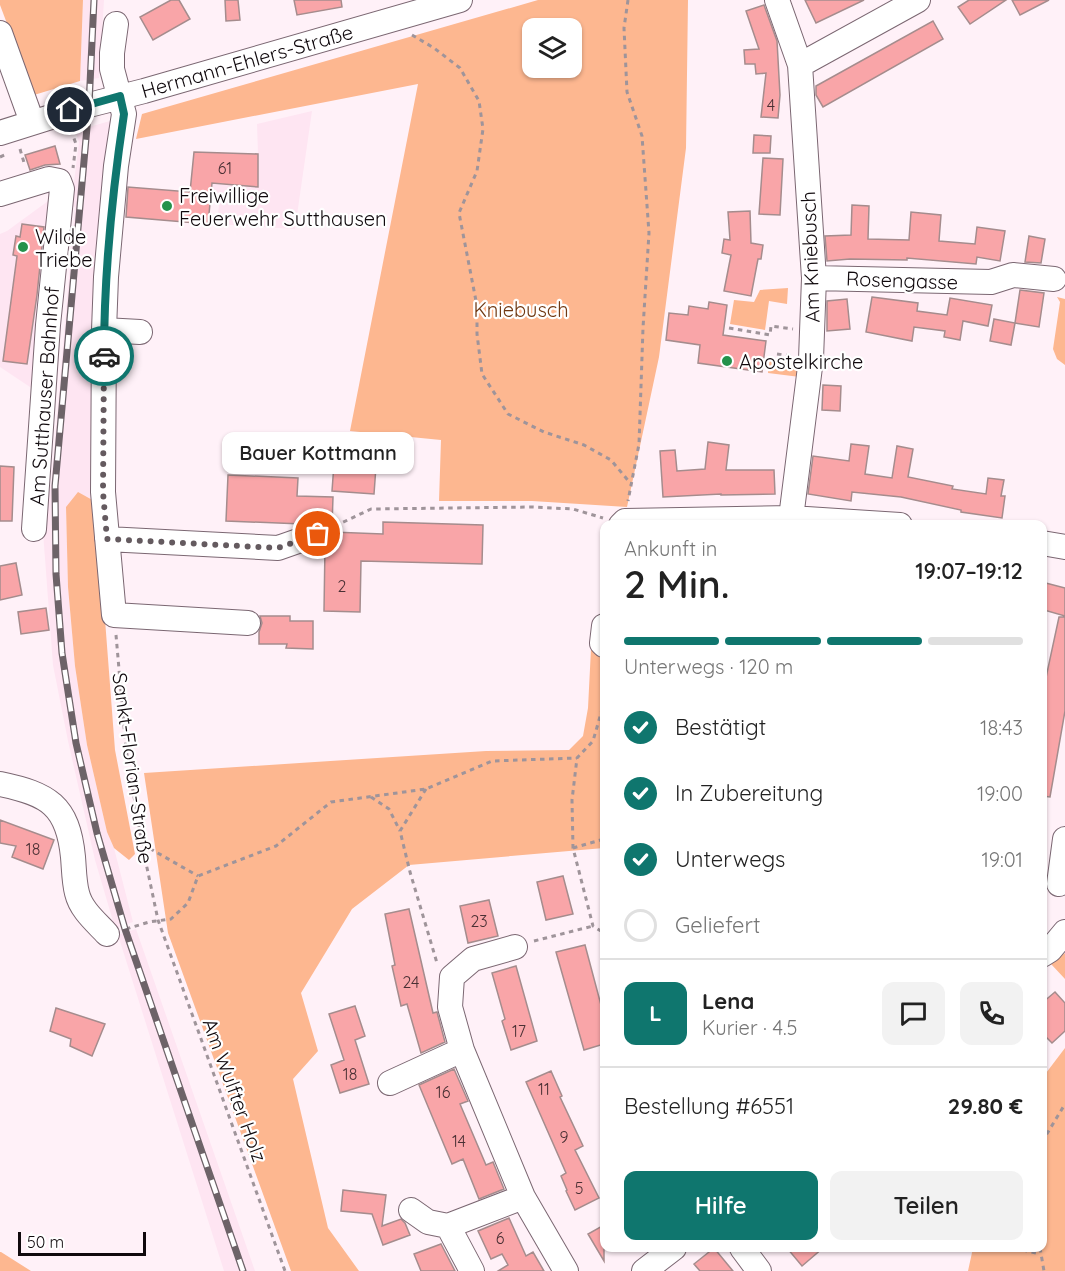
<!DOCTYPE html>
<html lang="de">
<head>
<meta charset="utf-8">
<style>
	:root { --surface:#fff; --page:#f2f2f2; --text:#222; --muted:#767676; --line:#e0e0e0; --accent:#0f766e }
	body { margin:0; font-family:Quicksand,sans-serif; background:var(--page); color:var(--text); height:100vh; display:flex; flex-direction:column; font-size:22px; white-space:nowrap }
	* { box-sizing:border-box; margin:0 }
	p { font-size:20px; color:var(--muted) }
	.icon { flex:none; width:33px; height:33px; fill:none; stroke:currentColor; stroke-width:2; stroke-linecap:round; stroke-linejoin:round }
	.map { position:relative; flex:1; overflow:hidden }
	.drawer { position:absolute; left:600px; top:520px; width:447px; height:732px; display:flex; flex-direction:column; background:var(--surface); border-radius:12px; box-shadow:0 2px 4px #0004 }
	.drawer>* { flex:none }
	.fabs { position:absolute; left:522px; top:18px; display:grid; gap:12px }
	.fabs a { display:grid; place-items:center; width:60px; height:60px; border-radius:12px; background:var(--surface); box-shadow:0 2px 4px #0004; font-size:30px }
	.scale { position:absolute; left:18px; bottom:15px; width:128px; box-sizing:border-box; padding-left:6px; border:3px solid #10090d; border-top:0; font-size:16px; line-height:21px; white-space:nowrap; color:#10090d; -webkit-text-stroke:4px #fff; paint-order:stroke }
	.pin { position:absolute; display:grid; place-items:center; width:51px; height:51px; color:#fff; margin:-26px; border:3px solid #fff; border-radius:50%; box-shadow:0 2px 6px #0007 }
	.courier { position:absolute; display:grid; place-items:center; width:60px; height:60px; margin:-30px; border:4px solid #0f766e; border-radius:50%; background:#fff; color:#222; box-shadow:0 2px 8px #0007 }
	.bubble { position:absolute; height:42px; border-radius:12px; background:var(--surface); box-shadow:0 2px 4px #0004; font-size:20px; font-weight:600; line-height:42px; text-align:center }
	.overview em { font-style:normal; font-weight:600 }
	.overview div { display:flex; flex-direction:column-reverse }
	.overview { display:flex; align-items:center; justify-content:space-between; height:102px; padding:0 24px }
	h1 { font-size:39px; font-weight:600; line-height:45px }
	.bar { display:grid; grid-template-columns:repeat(4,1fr); gap:9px 6px; align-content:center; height:72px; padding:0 24px }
	.bar i { height:8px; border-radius:4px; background:var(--line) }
	.bar .active { background:var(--accent) }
	.bar p { grid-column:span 4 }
	.line { display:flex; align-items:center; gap:15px; padding:0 24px; border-top:2px solid var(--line) }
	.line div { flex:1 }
	.round { display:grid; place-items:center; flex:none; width:63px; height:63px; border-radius:12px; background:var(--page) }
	ol { padding:0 24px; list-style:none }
	li { display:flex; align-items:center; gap:18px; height:66px }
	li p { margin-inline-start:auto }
	li .icon { padding:6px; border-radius:50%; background:var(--accent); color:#fff; stroke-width:4 }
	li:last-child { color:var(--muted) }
	li i { width:33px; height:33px; border:3px solid var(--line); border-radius:50% }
	.cta { display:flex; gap:12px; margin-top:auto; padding:12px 24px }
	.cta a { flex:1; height:69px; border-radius:12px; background:var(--accent); color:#fff; font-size:24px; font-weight:600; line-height:69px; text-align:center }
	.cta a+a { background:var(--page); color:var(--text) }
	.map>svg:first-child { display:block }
	.built { fill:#fee5f2 }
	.green { fill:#fdb790; fill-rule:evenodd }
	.building { fill:#f9a5a8; stroke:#a58c8d; stroke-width:1.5 }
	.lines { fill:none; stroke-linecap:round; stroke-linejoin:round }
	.minor-casing { stroke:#7b6772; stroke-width:26 }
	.path { stroke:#9f949a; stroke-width:3; stroke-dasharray:4.5 4.5; stroke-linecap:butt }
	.minor { stroke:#fff; stroke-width:24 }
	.rail-casing { stroke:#6d6368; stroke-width:7 }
	.rail { stroke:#fff; stroke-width:4.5; stroke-dasharray:14; stroke-linecap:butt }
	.done { stroke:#645a5f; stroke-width:6; stroke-dasharray:0 10.8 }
	.route { stroke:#0f766e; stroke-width:8 }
	.poi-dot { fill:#24924b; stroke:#fff; stroke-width:2 }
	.labels { text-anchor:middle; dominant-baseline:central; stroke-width:4.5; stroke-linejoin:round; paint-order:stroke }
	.number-label { font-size:16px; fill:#4a3034 }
	.street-label { font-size:20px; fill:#10090d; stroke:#fff }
	.poi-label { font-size:20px; fill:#10090d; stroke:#fff; text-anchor:start }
	.park-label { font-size:20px; fill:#703812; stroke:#fff }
</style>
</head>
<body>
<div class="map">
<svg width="1065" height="1271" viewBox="0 0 1065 1271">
	<rect width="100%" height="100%" fill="#fff1f8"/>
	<path class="built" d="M83 0H104L99 78 80 81Z
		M312 111 295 229 216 224 221 195 190 192 194 152 258 154 257 124Z
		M117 119 96 502 66 507 68 587 75 666 87 745 107 832 114 848 133 922 115 928 95 860 68 741 53 665 41 505 43 484 51 485 75 207 71 206 79 142 75 131Z
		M55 196 39 393 0 367V234L7 231Z
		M136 929 255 1271H224L118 935Z"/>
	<path class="green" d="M0 0H83L80 81 34 95 0 5Z
		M538 0H688L686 148 659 357 627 507 532 501H439L441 440 350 431 418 84 136 139 142 114ZM532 28H572V68H532Z
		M788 288 787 304 769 301 765 330 730 324 734 300 754 302 760 290Z
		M1057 297 1065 299V365L1057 359 1053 349 1060 302Z
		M770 358 802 363 800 377 768 373Z
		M78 492 96 502 115 750 135 854 129 860 114 848 107 832 87 745 75 666 68 587 66 507Z
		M591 649 604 661V848L409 865 352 909 301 993 318 1051 293 1079 328 1228 359 1271H291L168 933 144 773 486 751 569 750 583 736 588 708Z
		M1065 953V979L1051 964Z
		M1065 1048V1271H968L973 1248H1042L1043 1077Z
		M0 1252H1L31 1271H0Z"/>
	<path class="building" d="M171 0H179L190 19 153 40 140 17Z
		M225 0H238L240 20 226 21Z
		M294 0H341L342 7 297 15Z
		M805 0H864L816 23Z
		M969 0H1006L970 24 958 7Z
		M1012 0H1049L1020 15Z
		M764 5 777 41 780 95 778 118 761 117 766 73 756 74 755 64H745L744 50 759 49 746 11Z
		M933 21 943 39 823 107 816 95V86Z
		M754 135 771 136 770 153H753Z
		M55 146 60 164 45 165 30 170 25 155Z
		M194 152 258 154V187L212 183 208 224 126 217 128 187 190 192Z
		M763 158 783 159 780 215 759 214Z
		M852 205 869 206 868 239 909 240 911 212 941 215 939 241 975 244 977 227 1005 231 1000 261 977 257 976 264 907 258V260L850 259 827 261 825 236 851 235Z
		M750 211 751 243 763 245 761 259H758L751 296 724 291 731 255 722 253 724 239 730 240 728 212Z
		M22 224 44 227 37 295 27 364 3 361 17 256 13 255 16 236 20 237Z
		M1029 236 1045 239 1041 263 1025 262Z
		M1020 290 1044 293 1039 327 1015 323Z
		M872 297 918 303 917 311 947 315 950 298 992 305 988 326 963 321 960 340 944 337 945 331 914 327 912 341 866 332Z
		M847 299 850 329 827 331V301Z
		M709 302 727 305 723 335 766 341 762 372 698 363 700 345 666 340 669 313 688 315 689 306 708 309Z
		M994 319 1015 323 1011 345 990 341Z
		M823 385 841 386 840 411 822 410Z
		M708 442 729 445 726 470H774L775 494 721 495V494L663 497 660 451 675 450 677 471 705 469Z
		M851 444 869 446 865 474 892 478 897 446 913 449 908 477 953 486 952 489 986 494 988 478 1004 480 1001 496H1005L1002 518 961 512V510L901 497 852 492 851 501 808 494 813 456 849 461Z
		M335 450 377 453 374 494 332 491Z
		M0 466 14 467 12 521H0Z
		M228 475 298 478 297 496 333 497 332 526 320 520 302 524 226 521Z
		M383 522 483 525 482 564 361 561 360 612 324 611 325 546 332 537V532L383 534Z
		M16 563 22 595 0 600V566Z
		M1042 582 1065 588V616L1044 610 1046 601 1042 600Z
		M46 608 49 630 21 634 18 612Z
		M260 616H290V621H313V649L286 648 287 644H259V632L262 623Z
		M1059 617H1065V711L1050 797 1042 796V696Z
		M0 820 54 840 43 869 12 857 16 846 0 843Z
		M563 876 573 914 546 920 537 882Z
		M489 900 498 936 468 943 460 906Z
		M409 909 433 1013 437 1012 445 1042 421 1053 407 1004 401 1006 392 966 395 965 385 914Z
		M585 945 601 1005 604 1004V1044L584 1050 556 952Z
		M516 966 537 1041 511 1050 502 1021 505 1019 492 973Z
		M1055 992 1065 1003V1031L1052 1043 1042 1033V1003Z
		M355 1006 365 1036 355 1040 369 1084 340 1093 331 1065 344 1060 329 1014Z
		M56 1008 105 1024 92 1056 70 1046 71 1039 50 1031Z
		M454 1069 468 1101 460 1104 486 1165 493 1162 504 1189 479 1199 463 1159 452 1164 419 1085Z
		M551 1071 562 1096 560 1097 583 1146 575 1150 599 1198 575 1210 566 1191 567 1190 561 1176 566 1173 526 1082Z
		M343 1190 386 1195 382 1226 401 1219 405 1223 410 1235 383 1245 372 1214 341 1211Z
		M509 1218 526 1256 533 1252 544 1271H498L508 1265 502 1254 491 1259 478 1231Z
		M604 1225V1261L588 1234Z
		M441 1244 455 1271H421L414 1254Z
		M714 1248 733 1271H700L694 1264Z
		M787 1248H823L802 1266Z"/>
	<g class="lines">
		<g class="minor-casing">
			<path id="minor" d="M777 0 800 65 814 278 811 359 791 518
				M116 24 112 53V69L124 114 116 166 106 277 104 330 103 492 114 615 248 623
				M0 33 32 122
				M800 65 918 0
				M0 133 89 105 144 91 460 0
				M0 194 49 179 59 181 62 189 48 325 34 529
				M814 278 991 282 1013 275 1054 279
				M104 330 140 332
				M621 525 625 521 791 518 900 525
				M107 539 278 548 318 534
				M1042 543 1065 547
				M604 626 602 643 604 645
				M0 784C48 794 68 805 73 857 74 868 74 882 77 893 81 910 96 922 107 934
				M1059 884 1065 839
				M515 947 473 959 452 977 450 1007 462 1050 523 1197 566 1271
				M1042 955 1050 950 1065 932
				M390 1083 462 1050
				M411 1210 428 1222 448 1226 472 1271
				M448 1226 523 1197
				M742 1248 759 1271
				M644 1271 674 1248"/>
		</g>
		<path class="path" d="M628 0 624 28 627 92 642 136 649 233 643 328 639 444 628 501
			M412 35 434 48 460 68 479 101 483 129 477 171 459 213 477 306V334L482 374 508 414 544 432 584 445 611 460 631 484
			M71 130 76 144 73 168
			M20 149 25 166
			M0 157 7 154
			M729 328 770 335 771 326 793 329
			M777 354 791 356
			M335 526 371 509 532 507 573 509 603 518
			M116 635 126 749 142 844 158 920 285 1271
			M603 663V706L593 741 577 758 572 800 573 848 593 926 604 933
			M426 789 400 831 410 872 437 963
			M371 797 389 809 400 831
			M142 844 198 876
			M573 848 604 839
			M126 929 149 922 171 919 188 903 198 876 276 846 331 802 426 789 492 761 577 758
			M534 941 593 926
			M1042 1142 1065 1104
			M1014 1248 1040 1254
			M1040 1248 1044 1271"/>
		<use href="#minor" class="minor"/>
		<g class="rail-casing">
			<path id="rail" d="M94 0 89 105 55 486 56 574 62 653 76 743 97 833 125 929 243 1271"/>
		</g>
		<use href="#rail" class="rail"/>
	</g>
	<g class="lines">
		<path class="done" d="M104 356 103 492 107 539 278 548 318 534"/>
		<path class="route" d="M70 110 120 96 124 114C112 194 104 275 104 356"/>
	</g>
	<g class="poi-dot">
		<circle cx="167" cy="206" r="6"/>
		<circle cx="23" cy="247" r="6"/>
		<circle cx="727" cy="361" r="6"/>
	</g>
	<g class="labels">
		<g class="number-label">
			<text x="771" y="105">4</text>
			<text x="225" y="168">61</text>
			<text x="342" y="586">2</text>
			<text x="33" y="849">18</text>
			<text x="479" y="921">23</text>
			<text x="411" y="982">24</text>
			<text x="519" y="1031">17</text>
			<text x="350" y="1074">18</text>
			<text x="544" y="1089">11</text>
			<text x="443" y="1092">16</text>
			<text x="564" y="1137">9</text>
			<text x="459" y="1141">14</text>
			<text x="579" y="1188">5</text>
			<text x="500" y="1238">6</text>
		</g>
		<g class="street-label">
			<text transform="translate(247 61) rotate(-16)">Hermann-Ehlers-Straße</text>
			<text transform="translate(810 257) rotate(-92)">Am Kniebusch</text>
			<text transform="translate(902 280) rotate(2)">Rosengasse</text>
			<text transform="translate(44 396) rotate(-86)">Am Sutthauser Bahnhof</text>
			<text transform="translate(133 768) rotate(82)">Sankt-Florian-Straße</text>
			<text transform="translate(235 1090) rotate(70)">Am Wulfter Holz</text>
		</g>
		<g class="poi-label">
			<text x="179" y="195">Freiwillige<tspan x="179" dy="23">Feuerwehr Sutthausen</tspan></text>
			<text x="35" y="236">Wilde<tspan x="35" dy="23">Triebe</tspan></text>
			<text x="739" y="361">Apostelkirche</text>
		</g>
		<g class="park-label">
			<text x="521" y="309">Kniebusch</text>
		</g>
	</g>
</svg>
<div class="fabs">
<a><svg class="icon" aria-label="layers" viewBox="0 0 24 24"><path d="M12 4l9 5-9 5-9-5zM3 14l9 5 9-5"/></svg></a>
</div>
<div class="scale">50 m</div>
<div class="pin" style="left:318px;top:534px;background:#ea580c"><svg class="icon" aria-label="bag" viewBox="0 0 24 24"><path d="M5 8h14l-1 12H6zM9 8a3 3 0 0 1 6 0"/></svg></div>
<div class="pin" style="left:70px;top:110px;background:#1f2937"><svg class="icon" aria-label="home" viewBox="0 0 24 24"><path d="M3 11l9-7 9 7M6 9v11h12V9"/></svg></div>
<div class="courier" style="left:104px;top:356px"><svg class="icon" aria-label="car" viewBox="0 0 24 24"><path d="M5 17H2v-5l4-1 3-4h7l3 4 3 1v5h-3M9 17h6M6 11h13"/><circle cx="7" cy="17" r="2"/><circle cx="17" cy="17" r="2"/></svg></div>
<div class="bubble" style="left:222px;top:432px;width:192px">Bauer Kottmann</div>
<section class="drawer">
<div class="overview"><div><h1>2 Min.</h1><p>Ankunft in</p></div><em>19:07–19:12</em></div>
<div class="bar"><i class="active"></i><i class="active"></i><i class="active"></i><i></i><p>Unterwegs · 120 m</p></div>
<ol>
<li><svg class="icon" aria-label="check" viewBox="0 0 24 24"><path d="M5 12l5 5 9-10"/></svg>Bestätigt<p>18:43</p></li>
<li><svg class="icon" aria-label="check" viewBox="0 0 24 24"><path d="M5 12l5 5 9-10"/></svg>In Zubereitung<p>19:00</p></li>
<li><svg class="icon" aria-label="check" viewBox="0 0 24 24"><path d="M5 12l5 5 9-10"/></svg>Unterwegs<p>19:01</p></li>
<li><i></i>Geliefert</li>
</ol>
<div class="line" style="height:108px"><b class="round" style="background:var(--accent);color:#fff">L</b><div><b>Lena</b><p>Kurier · 4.5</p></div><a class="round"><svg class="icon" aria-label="chat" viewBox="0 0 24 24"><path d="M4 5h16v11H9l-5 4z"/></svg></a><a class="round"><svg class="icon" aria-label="phone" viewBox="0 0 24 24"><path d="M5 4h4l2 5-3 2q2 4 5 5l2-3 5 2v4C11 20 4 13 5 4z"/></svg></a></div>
<div class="line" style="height:78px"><div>Bestellung #6551</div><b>29.80 €</b></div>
<div class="cta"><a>Hilfe</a><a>Teilen</a></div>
</section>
</div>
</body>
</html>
